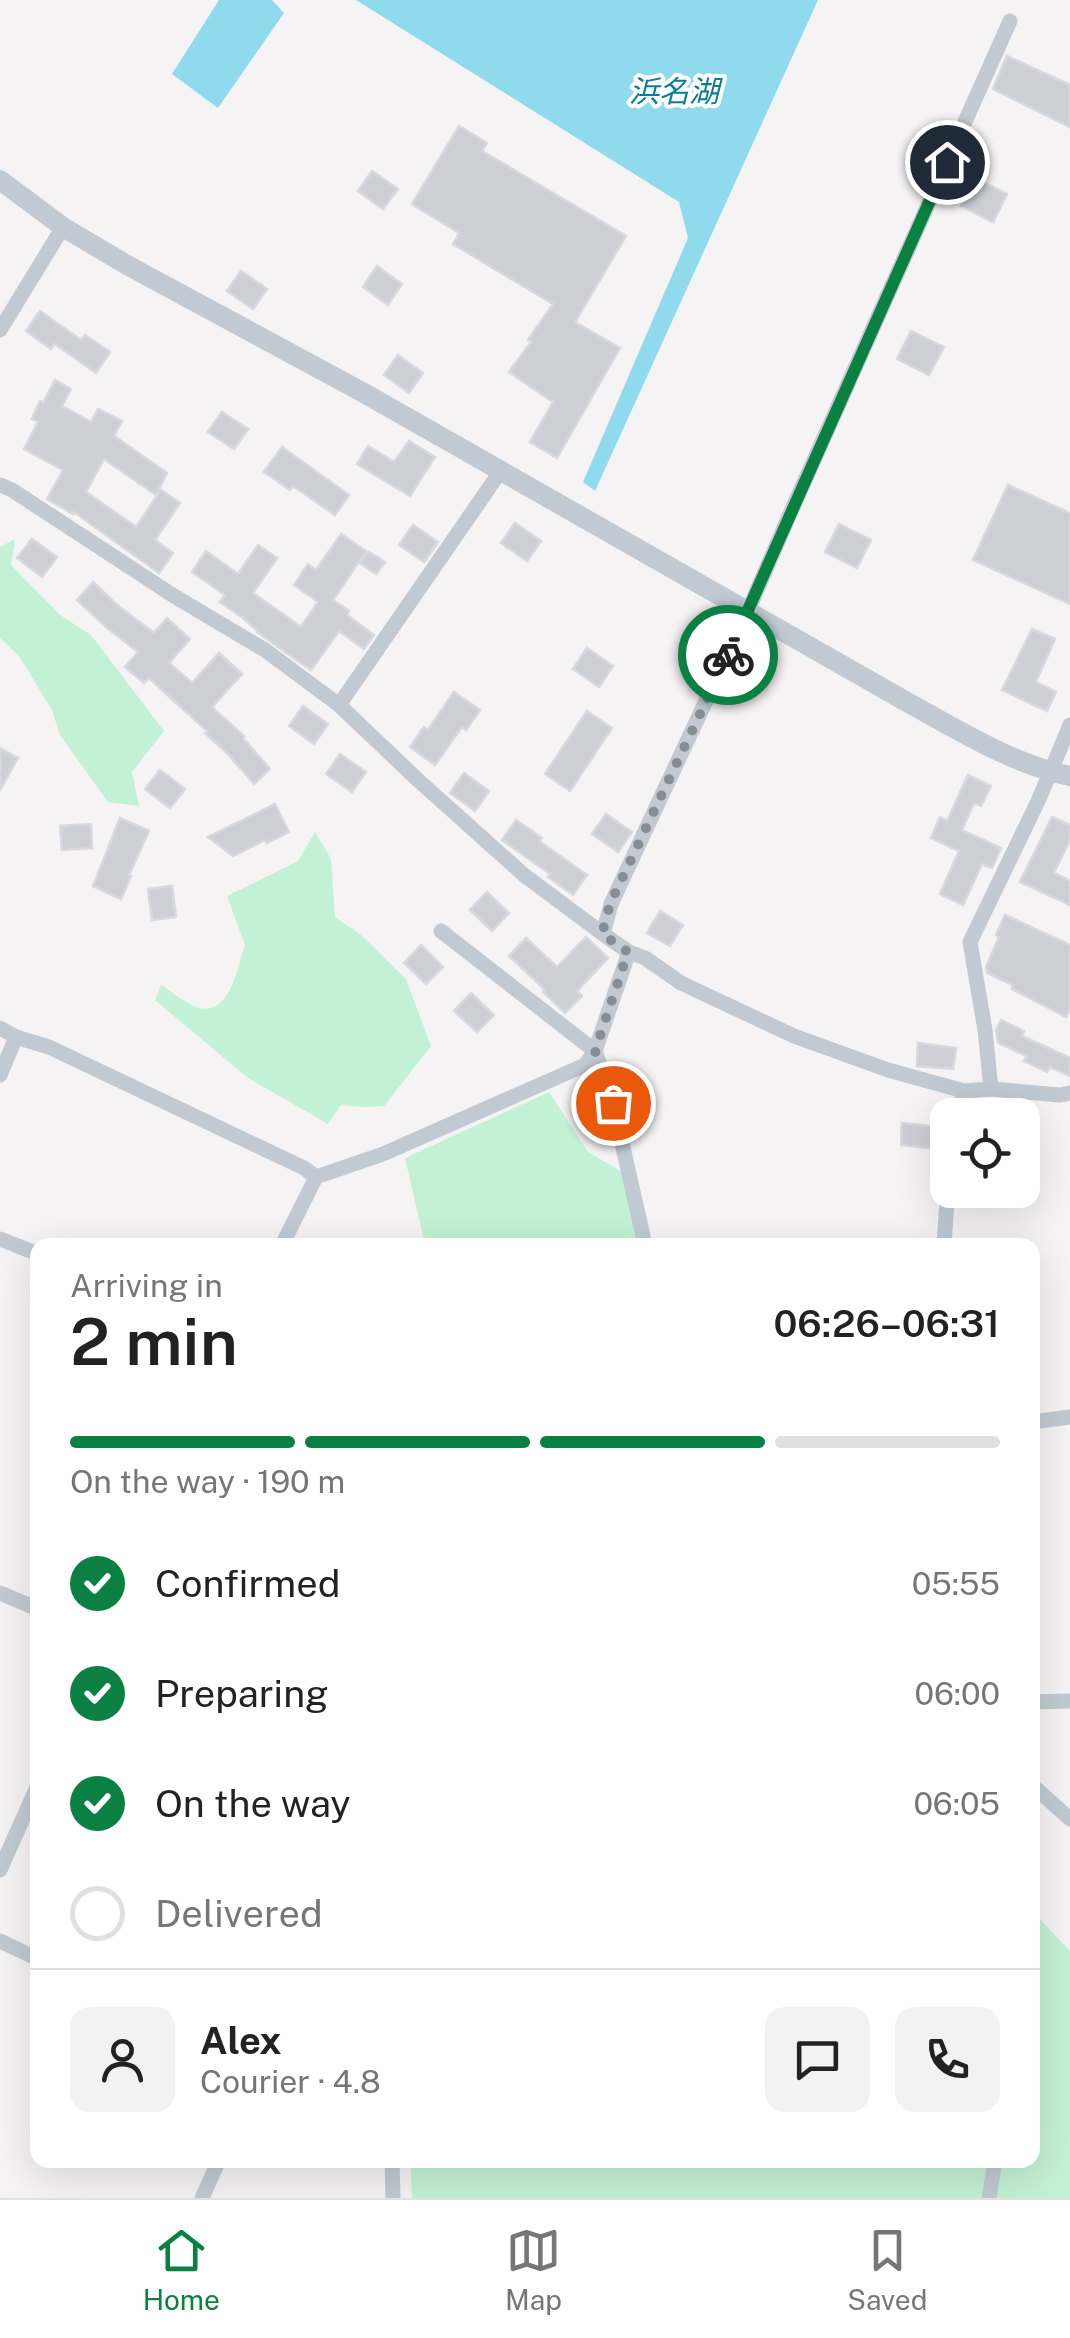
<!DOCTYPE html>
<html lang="en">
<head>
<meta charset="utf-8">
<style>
	:root { --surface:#fff; --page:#f2f2f2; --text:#222; --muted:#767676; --line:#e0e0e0; --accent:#0b8043 }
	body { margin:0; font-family:"Public Sans","Noto Sans JP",sans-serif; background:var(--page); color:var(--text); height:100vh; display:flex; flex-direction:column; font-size:38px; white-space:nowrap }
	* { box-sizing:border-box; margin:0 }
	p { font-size:32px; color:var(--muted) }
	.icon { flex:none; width:55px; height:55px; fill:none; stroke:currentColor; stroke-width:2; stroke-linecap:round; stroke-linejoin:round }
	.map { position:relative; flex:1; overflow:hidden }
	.drawer { position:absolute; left:30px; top:1238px; width:1010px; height:930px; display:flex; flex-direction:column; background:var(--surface); border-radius:20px; box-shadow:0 10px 40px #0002 }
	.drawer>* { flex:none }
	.buttons { position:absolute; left:930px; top:1098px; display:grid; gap:20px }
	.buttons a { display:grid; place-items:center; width:110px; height:110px; border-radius:20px; background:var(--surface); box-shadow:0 10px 40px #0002; font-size:50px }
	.pin { position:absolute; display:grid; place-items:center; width:85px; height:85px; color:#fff; margin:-42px; border:5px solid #fff; border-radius:50%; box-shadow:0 2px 10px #0007 }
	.courier { position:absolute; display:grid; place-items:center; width:100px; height:100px; margin:-50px; border:8px solid #0b8043; border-radius:50%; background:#fff; color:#222; box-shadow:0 2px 12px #0007 }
	.overview em { font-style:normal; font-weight:600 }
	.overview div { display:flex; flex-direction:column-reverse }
	.overview { display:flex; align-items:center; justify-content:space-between; height:170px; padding:0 40px }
	h1 { font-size:65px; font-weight:600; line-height:75px }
	.bar { display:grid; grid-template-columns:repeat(4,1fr); gap:15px 10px; align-content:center; height:120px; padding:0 40px }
	.bar i { height:12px; border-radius:8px; background:var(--line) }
	.bar .active { background:var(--accent) }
	.bar p { grid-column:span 4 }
	.line { display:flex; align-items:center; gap:25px; padding:0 40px; border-top:2px solid var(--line) }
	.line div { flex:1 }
	.round { display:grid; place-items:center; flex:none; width:105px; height:105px; border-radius:20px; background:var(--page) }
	ol { padding:0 40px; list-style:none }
	li { display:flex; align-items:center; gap:30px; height:110px }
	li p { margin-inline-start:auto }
	li .icon { padding:10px; border-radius:50%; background:var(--accent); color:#fff; stroke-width:4 }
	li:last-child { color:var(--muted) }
	li i { width:55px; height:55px; border:5px solid var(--line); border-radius:50% }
	.tab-bar { display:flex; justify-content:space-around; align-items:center; height:140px; border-top:2px solid var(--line); background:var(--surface); font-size:28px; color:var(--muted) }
	.tab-bar a { display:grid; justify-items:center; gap:5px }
	.tab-bar .active { color:var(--accent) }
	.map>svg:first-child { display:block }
	.green { fill:#c3f1d5 }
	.water { fill:#90daee }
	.building { fill:#cdcfd5; stroke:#d7d9de; stroke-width:2.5 }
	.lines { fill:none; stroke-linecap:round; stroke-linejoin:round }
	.minor { stroke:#c1cad2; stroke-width:15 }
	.tertiary { stroke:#c1cad2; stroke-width:20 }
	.done { stroke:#868d94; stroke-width:10; stroke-dasharray:0 18 }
	.route { stroke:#0b8043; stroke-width:12 }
	.labels { text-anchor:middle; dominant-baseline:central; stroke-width:8; stroke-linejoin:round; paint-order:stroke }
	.water-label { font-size:30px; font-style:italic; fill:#0c7c9b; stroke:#fff }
</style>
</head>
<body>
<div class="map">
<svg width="1070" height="2198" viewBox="0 0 1070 2198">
	<rect width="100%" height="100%" fill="#f5f3f3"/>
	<path class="green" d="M15 539 11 565 60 615 91 635 164 731 132 772 139 806 108 802 60 735 52 710 19 656 0 638V547Z
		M315 832 331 859 335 917 361 935 406 979 431 1046 384 1106 363 1107 341 1105 328 1124 248 1078 155 1000 161 985C172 992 184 1002 196 1007 230 1019 237 967 245 945L227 896 298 861Z
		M549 1092 588 1152 621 1171 643 1245H425L405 1158Z
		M1033 1912 1070 1951V2198H412L410 2160H1032Z"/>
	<path class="water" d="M219 0H272L284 13 218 108 172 74Z
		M356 0H818L595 491 583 482 688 238 679 202Z"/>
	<path class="building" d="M1007 56 1070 85V127L993 89Z
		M459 126 487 143 482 151 626 236 575 322 620 348 557 458 530 442 553 402 509 372 531 342 528 340 553 304 453 244 459 233 412 204Z
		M372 171 398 189 383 209 358 191Z
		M975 178 1007 194 993 222 961 206Z
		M377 266 402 284 388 305 363 287Z
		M241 271 267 289 253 309 227 291Z
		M40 311 81 340 85 335 110 352 96 373 55 344 51 349 26 331Z
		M911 331 944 347 929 375 897 359Z
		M398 355 423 373 409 393 384 375Z
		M55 380 71 389 62 406 91 422 98 409 122 421 114 436 167 473 156 495 104 459 86 492 136 527 161 490 180 503 155 540 173 553 159 573 74 512 73 514 47 499 63 470 24 449 38 422 32 419 40 401 43 403Z
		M222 412 248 429 234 449 208 432Z
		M409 441 435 457 410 496 357 464 368 446 394 462Z
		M282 447 349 495 335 515 293 486 290 490 264 472Z
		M1008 485 1070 513V604L973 560Z
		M515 523 541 541 527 561 501 543Z
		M839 524 871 540 857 568 825 552Z
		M413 525 438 542 424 562 399 545Z
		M341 534 366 551 333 600 349 611 347 615 374 635 364 649 339 631 311 670 257 632 258 631 243 618 220 602 225 595 192 572 206 551 238 574 258 545 277 558 253 593 301 627 318 602 294 585 308 564 316 570Z
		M32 539 57 557 42 577 17 558Z
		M369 552 385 562 376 574 360 563Z
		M93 582 116 604 154 633 167 618 190 639 169 663 192 683 219 653 242 674 212 707 244 736 243 738 270 769 254 784 228 754 205 733 207 731 149 678 144 683 125 667 138 652 106 627 77 600Z
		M1032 629 1055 639 1036 682 1056 692 1047 711 1002 690Z
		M587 648 613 666 599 687 573 669Z
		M454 692 480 710 466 730 462 727 435 765 410 747 424 727 428 730Z
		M303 706 328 724 314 744 289 726Z
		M587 711 612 728 570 791 545 774Z
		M0 748 18 758 0 790Z
		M340 754 366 772 352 792 326 774Z
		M160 770 185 789 170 808 145 789Z
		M464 773 489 791 475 811 450 793Z
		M968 775 991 786 981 806 974 803 962 830 1001 848 992 868 982 864 963 905 940 894 959 851 931 838 940 817 947 821Z
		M275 804 289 832 267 843 265 840 233 856 208 837Z
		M606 814 632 832 618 852 592 834Z
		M1052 817 1070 825V840L1054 873 1070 881V905L1020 882Z
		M120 818 149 831 129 875 131 876 121 899 93 886Z
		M516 820 542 838 539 841 587 875 573 895 548 877 550 874 502 840Z
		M91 824 92 848 62 850 60 826Z
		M172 886 176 917 152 920 148 889Z
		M487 892 509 913 492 931 470 910Z
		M660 911 683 925 670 946 647 933Z
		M1005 915 1070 945V1009L1066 1017 1012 989 1013 985 987 973 986 967 999 937 996 935Z
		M586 937 608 958 577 991 582 996 565 1013 543 992 545 990 509 956 526 938 557 967Z
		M421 945 443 967 426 984 404 963Z
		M471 993 494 1015 477 1032 454 1011Z
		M1001 1020 1024 1031 1022 1036 1070 1058V1076L1050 1067 1047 1072 1024 1061 1027 1056 998 1043 996 1030Z
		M918 1043 956 1048 953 1069 917 1066Z
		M902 1123 939 1127 937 1149 901 1145Z"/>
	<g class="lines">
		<path class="minor" d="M0 330 63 227
			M0 485 12 490 174 596 265 650 339 705 419 781 524 875 603 934 629 952 645 958 681 983 794 1036 888 1070 964 1091 991 1089 1060 1095 1070 1093
			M339 705 500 472
			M441 931 595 1051 613 1103 645 1245
			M603 934 611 904 748 611 789 516 1010 21
			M0 1028 16 1037 49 1047 304 1168 316 1177 282 1245
			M0 1075 16 1037
			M991 1089 985 1030 970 942 1039 799 1070 725
			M959 1115 964 1091
			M316 1177 383 1154 585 1065 595 1051 629 952
			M0 1239 38 1254
			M944 1245 948 1187
			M1032 1422 1070 1417
			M0 1593 38 1609
			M1032 1702 1070 1701
			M1032 1785 1070 1819
			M0 1870 38 1785
			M0 1941 38 1959
			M392 2160 393 2198
			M202 2198 219 2160
			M989 2198 994 2167"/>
		<path class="tertiary" d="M0 180 63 227 127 265 364 393 907 702C958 730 1012 764 1070 776"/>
	</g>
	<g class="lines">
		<path class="done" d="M613 1103 595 1051 628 952 602 934 610 904 728 655"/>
		<path class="route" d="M728 655 947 162"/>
	</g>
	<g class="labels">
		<g class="water-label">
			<text x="674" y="91">浜名湖</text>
		</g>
	</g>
</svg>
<div class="buttons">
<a><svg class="icon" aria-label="locate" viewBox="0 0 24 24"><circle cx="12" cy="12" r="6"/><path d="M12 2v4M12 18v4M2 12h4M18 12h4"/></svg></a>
</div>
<div class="pin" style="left:613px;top:1103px;background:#ea580c"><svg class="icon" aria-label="bag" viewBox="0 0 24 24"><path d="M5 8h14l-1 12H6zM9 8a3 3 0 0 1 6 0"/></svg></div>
<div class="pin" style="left:947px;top:162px;background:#1f2937"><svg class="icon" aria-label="home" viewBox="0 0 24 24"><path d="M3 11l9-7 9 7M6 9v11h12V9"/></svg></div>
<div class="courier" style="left:728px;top:655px"><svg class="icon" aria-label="bike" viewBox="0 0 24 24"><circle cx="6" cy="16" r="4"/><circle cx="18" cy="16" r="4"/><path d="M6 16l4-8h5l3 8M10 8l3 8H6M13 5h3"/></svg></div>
<section class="drawer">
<div class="overview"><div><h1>2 min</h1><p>Arriving in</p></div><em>06:26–06:31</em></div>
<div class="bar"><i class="active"></i><i class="active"></i><i class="active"></i><i></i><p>On the way · 190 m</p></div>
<ol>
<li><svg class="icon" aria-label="check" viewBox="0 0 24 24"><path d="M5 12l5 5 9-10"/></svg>Confirmed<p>05:55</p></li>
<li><svg class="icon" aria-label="check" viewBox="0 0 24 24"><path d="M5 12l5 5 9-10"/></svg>Preparing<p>06:00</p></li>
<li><svg class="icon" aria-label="check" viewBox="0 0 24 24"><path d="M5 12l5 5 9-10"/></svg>On the way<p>06:05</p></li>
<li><i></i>Delivered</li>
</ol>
<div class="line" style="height:180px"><a class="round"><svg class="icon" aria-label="person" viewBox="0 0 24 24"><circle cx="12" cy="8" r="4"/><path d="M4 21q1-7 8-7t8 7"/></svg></a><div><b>Alex</b><p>Courier · 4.8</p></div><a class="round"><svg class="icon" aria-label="chat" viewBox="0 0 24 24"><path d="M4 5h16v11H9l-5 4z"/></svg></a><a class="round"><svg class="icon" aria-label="phone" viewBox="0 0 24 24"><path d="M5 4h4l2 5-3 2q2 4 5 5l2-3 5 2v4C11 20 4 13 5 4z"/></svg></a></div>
</section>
</div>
<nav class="tab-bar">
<a class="active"><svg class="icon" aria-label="home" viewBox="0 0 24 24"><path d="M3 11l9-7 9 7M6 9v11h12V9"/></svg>Home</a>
<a><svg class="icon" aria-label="map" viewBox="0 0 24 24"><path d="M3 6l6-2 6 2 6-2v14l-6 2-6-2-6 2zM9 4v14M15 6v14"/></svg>Map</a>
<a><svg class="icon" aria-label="saved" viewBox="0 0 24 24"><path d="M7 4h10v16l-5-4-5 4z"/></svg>Saved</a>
</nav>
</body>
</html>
